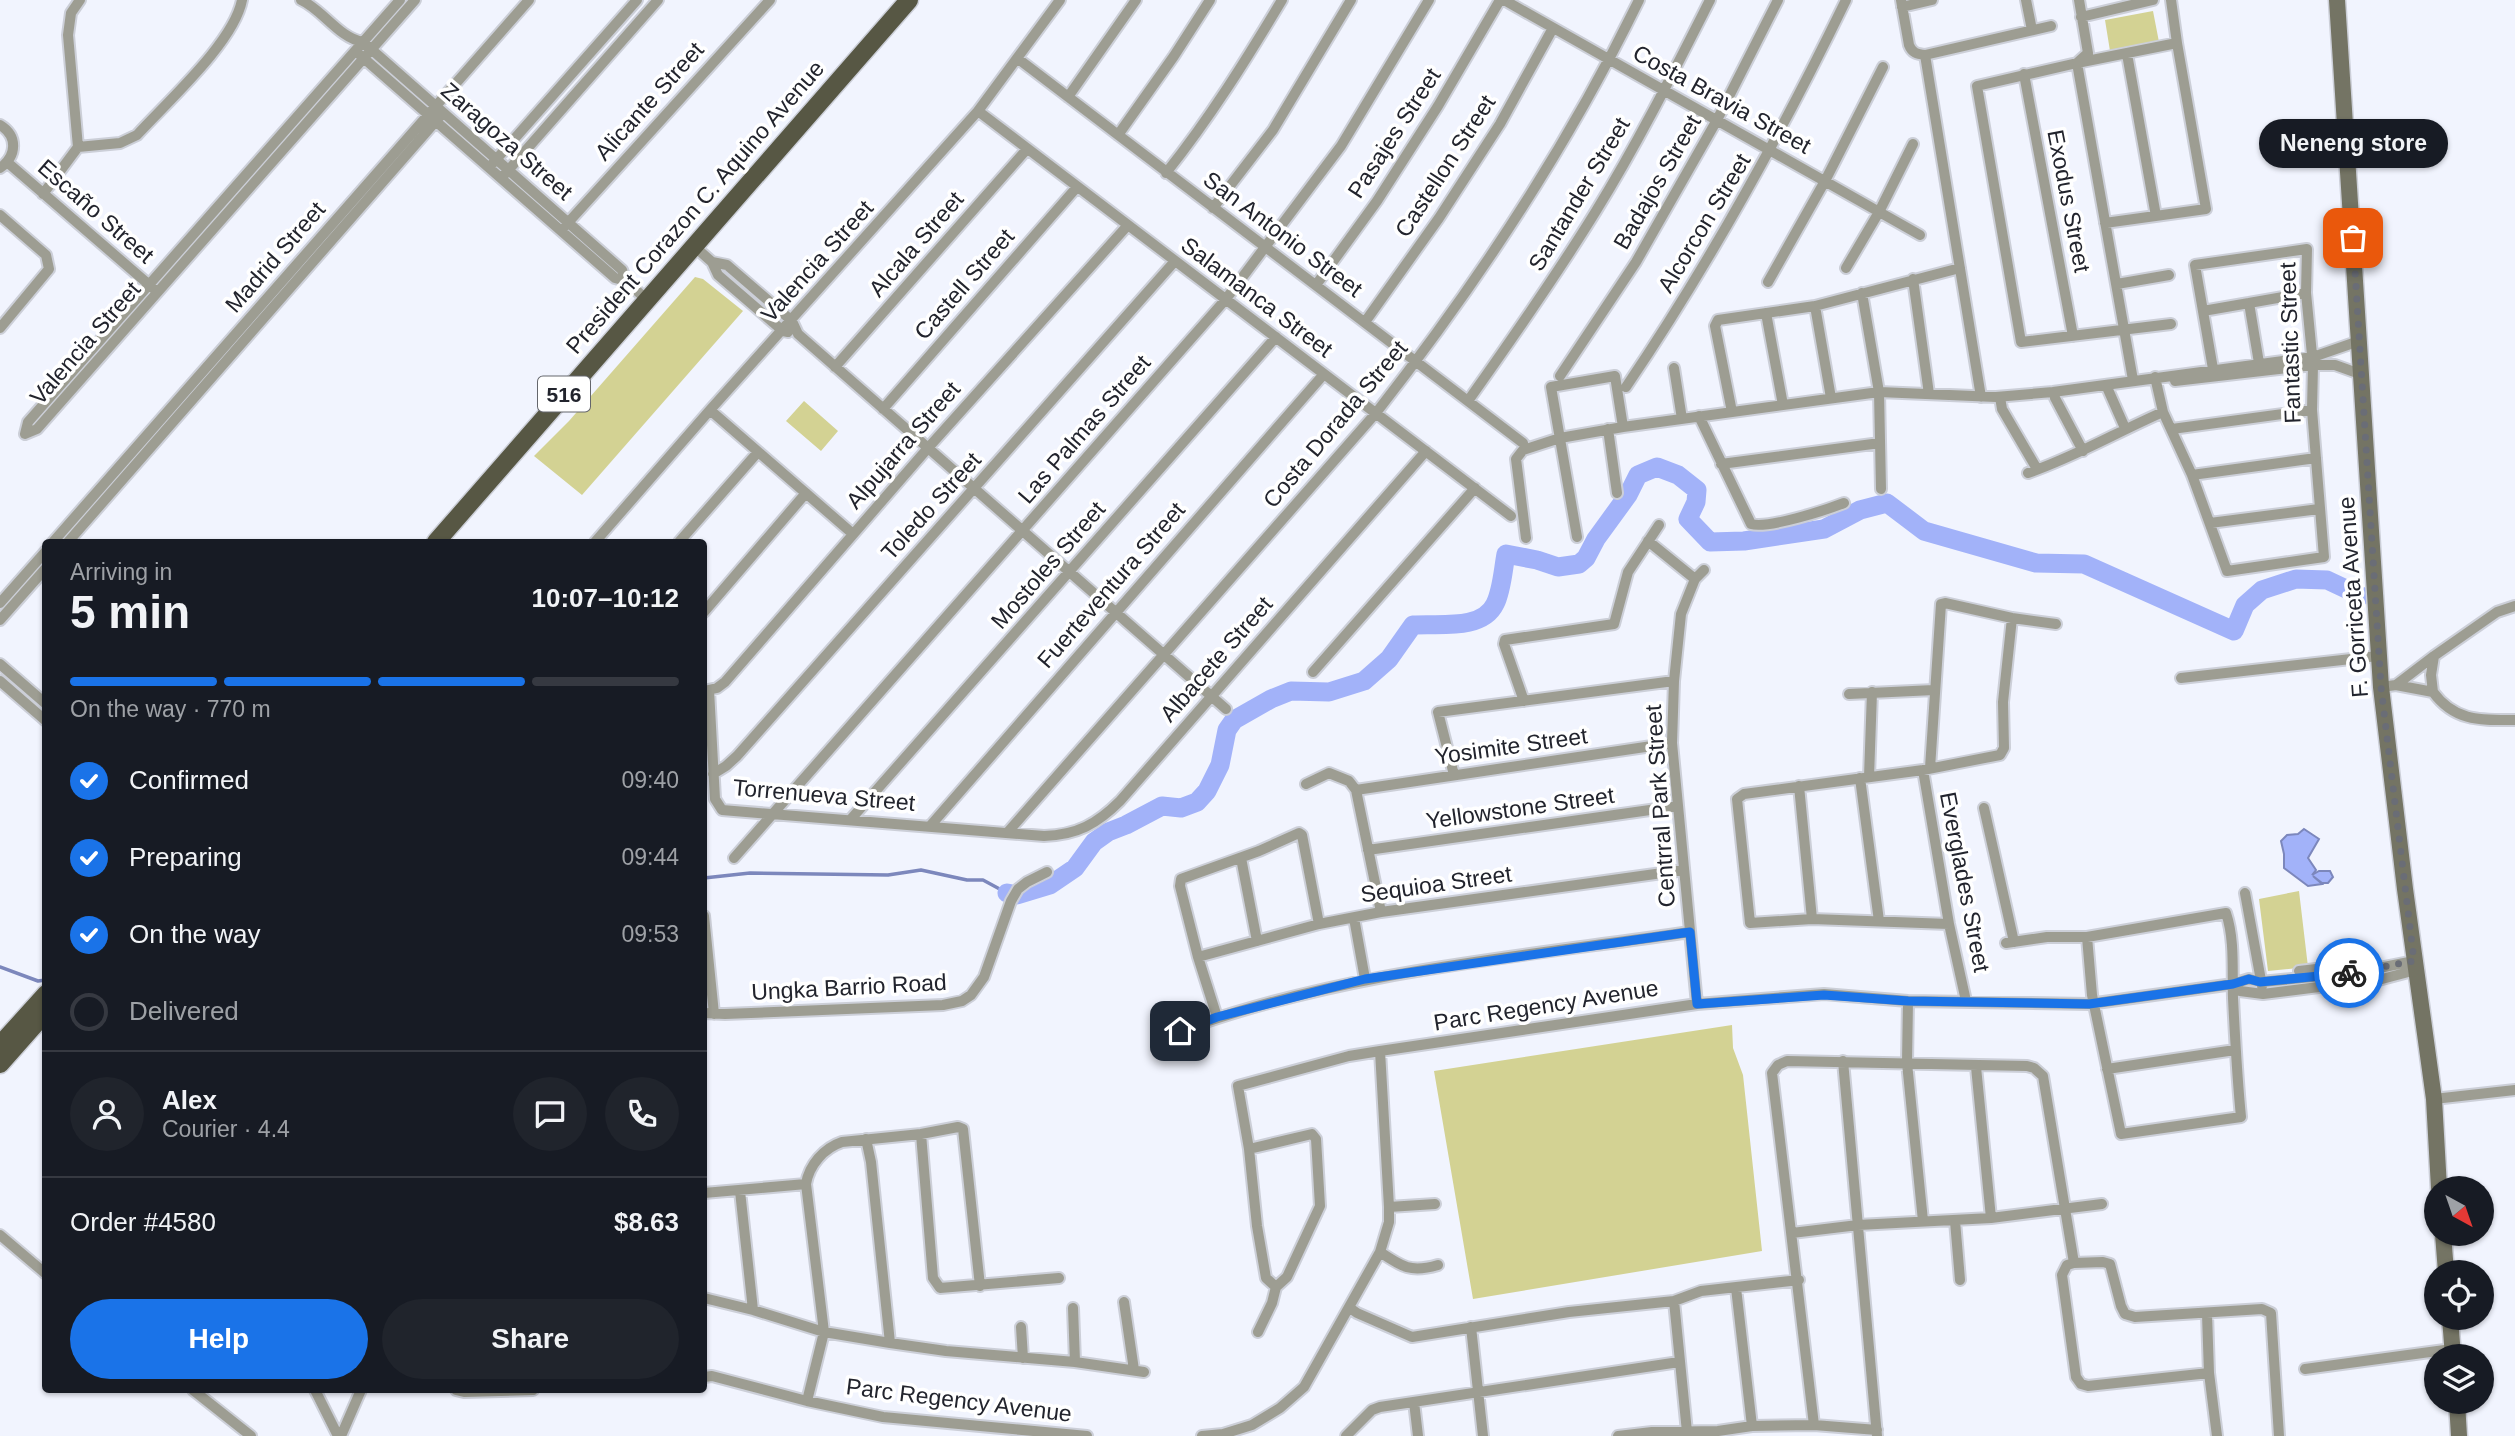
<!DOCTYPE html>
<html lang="en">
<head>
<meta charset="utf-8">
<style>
	:root { --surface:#171b24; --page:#20242c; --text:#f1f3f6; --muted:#9ea1a6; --line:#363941; --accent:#1a73e8 }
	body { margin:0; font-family:Helvetica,sans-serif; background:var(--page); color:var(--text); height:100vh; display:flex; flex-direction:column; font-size:26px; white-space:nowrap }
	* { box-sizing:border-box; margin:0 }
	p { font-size:23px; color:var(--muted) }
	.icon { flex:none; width:38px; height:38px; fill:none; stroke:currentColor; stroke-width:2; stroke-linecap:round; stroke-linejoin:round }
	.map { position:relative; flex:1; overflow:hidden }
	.details { position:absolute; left:42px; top:539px; width:665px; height:854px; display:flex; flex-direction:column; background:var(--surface); border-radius:7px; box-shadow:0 2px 5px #0004 }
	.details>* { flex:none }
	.needle { width:46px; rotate:140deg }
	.fabs { position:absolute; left:2424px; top:1176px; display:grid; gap:14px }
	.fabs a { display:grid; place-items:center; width:70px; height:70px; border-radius:50%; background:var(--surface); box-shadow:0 2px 5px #0004; font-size:35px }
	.pin { position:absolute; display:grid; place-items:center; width:60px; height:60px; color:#fff; margin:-30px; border-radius:14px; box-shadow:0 4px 10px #0006 }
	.courier { position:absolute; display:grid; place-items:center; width:70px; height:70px; margin:-35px; border:5px solid #1a73e8; border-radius:50%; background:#fff; color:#222; box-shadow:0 2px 9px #0007 }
	.bubble { position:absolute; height:49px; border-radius:24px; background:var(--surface); box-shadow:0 2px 5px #0004; font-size:23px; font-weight:700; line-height:49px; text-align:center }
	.headline em { font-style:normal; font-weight:700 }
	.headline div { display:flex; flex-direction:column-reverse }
	.headline { display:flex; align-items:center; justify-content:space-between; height:119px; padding:0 28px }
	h1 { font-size:46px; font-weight:700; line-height:52px }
	.bar { display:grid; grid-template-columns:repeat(4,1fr); gap:10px 7px; align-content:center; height:84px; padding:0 28px }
	.bar i { height:9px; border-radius:5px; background:var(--line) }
	.bar .selected { background:var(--accent) }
	.bar p { grid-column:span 4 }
	.line { display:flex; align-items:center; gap:18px; padding:0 28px; border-top:2px solid var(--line) }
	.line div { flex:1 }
	.round { display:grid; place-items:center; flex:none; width:74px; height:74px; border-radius:37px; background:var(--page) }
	ol { padding:0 28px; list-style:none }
	li { display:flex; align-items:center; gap:21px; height:77px }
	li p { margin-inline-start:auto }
	li .icon { padding:7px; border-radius:50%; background:var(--accent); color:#fff; stroke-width:4 }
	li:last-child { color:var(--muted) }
	li i { width:38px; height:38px; border:4px solid var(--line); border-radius:50% }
	.action { display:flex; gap:14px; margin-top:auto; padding:14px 28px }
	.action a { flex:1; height:80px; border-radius:42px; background:var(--accent); color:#fff; font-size:28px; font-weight:700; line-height:80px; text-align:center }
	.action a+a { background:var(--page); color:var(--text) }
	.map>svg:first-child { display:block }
	.green { fill:#d3d293 }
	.water { fill:#a2b2f9; stroke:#7c87bc; stroke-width:2 }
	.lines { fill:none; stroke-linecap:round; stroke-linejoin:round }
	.stream { stroke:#7c87bc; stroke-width:3.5 }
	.river { stroke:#a2b2f9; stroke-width:19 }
	.minor-casing { stroke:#cccfd8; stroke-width:14 }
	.secondary-casing { stroke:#cccfd8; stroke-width:19 }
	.primary-casing { stroke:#cccfd8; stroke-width:21 }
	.minor { stroke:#9d9d92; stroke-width:10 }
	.secondary { stroke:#747464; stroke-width:16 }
	.primary { stroke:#575744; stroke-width:18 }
	.done { stroke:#6a6d76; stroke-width:7; stroke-dasharray:0 12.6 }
	.route { stroke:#1a73e8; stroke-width:9 }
	.labels { text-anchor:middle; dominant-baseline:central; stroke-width:7; stroke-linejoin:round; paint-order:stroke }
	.shield { fill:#fff; stroke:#64666c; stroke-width:2 }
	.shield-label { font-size:21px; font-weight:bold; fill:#22242d }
	.street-label { font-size:23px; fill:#22242d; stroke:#fff }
</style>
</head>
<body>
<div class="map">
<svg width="2515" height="1436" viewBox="0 0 2515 1436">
	<rect width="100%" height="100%" fill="#f1f4fe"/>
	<path class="green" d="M2153 11 2159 42 2110 51 2105 20Z
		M695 277 703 279 743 311 582 495 534 456 569 421Z
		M804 401 838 431 821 451 786 421Z
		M2299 891 2308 967 2268 971 2259 899Z
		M1732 1025 1733 1048 1743 1075 1762 1251 1473 1299 1434 1071Z"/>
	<path class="water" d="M2304 829 2319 839 2308 858 2316 870 2312 875 2319 871H2330L2333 877 2328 883H2322L2313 876 2322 884 2308 886 2284 868V854L2281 841 2287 835 2298 834Z"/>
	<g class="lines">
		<path class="stream" d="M704 878 750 873 888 875 921 870 967 880H983L1007 893
			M0 967 38 981 46 980"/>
		<path class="river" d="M1007 893 1017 895 1050 885 1075 868 1094 842 1108 832 1126 825 1162 806 1181 808 1197 802 1207 791 1220 765 1227 730 1234 720 1271 699 1291 691 1329 692 1364 681 1389 659 1413 625C1438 623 1482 631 1495 604 1502 590 1503 570 1506 554L1537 560 1558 567 1579 564 1586 558 1596 539 1628 495 1638 475 1657 467 1678 475 1697 490 1696 502 1688 519 1710 542 1744 541 1824 529 1860 510 1887 503 1924 531 2036 563 2084 564 2234 631 2245 605 2262 590 2296 579 2327 580 2361 596"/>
		<g class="minor-casing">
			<path id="minor" d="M301 0C323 10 339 38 363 42L622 270 626 281
				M1504 0 1920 235
				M1901 0 1909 45C1912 53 1917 54 1925 55L2051 26
				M2026 0 2032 30
				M2079 0 2088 53 2077 63 2177 43 2171 0
				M1902 7 1932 0
				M2081 17 2153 0
				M2127 54 2156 216
				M360 55 615 278 626 281 647 300
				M1925 55 1981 397
				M1017 58 1523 443
				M2024 74 2073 336
				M1068 97 1136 0
				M978 111 1511 516
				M0 125C18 136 17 156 0 168
				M1118 135 1174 56 1210 0
				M78 147 120 143 137 135C168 101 234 42 242 0
				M7 162 154 289
				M493 163 637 0
				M1166 173C1210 118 1246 60 1282 0
				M505 174 658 0
				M43 194 78 147 68 35 71 13 80 0
				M1213 208 1273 130 1351 0
				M0 215 46 255 49 269 0 328
				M2105 223 2206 209 2177 43
				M565 226 770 0
				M694 246 712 262 727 265 792 321 798 334 1226 709
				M712 262 718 275 783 331 788 332
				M1846 268 1879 212 1913 144
				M1913 279 1929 394
				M1768 282 1825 181 1883 67
				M2117 284 2169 275
				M1316 285 1377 201 1438 106 1500 0
				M1862 293 1879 392 1881 489
				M1815 306 1831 398
				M2203 311 2249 303
				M1766 313 1783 405
				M1365 322 1439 218 1500 124 1553 28
				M2259 363 2249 303 2306 293
				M835 367 1027 149
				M1674 368 1682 419
				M1560 376 1636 262 1717 120 1778 0
				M2155 377 2163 412 2192 475 2227 571 2324 557 2312 410 2313 365 2306 293 2307 249 2195 265 2213 369
				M2133 380 2077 63 1977 86 2021 342 2171 324
				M2175 381 2313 365H2335L2360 374
				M2106 385 2125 428
				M1626 387C1710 263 1781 134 1846 0
				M2000 397 2002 409 2037 469
				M2055 398 2083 451
				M1468 401C1512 339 1556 276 1596 211 1638 143 1674 71 1710 0
				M883 409 1077 187
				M710 410 853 534
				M1732 412 1715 326 1718 320 1815 306 1960 268
				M1699 416 1751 524C1768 529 1826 510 1844 503
				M1608 429 1617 493
				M2172 429 2312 410
				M25 434 37 429 415 0
				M25 434 28 422 400 0
				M1721 464 1880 443
				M2028 473C2075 457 2117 432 2163 412
				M2192 475 2316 458
				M2210 523 2319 509
				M1577 537 1551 387 1615 376 1623 427
				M1526 538 1516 459 1523 450 1560 438 1623 427 1879 392 1996 397 2053 392 2313 357 2359 341
				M1648 541 1695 579
				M53 542 529 0
				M68 542 443 113
				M595 542 710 410 978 111 1060 0
				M679 542 758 452
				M0 603 46 551
				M704 612 806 493
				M0 620 46 568
				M0 664 46 704
				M1313 672 1475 488
				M2181 678 2378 656
				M0 681 46 721
				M2396 685 2434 656
				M2381 687 2396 685 2433 692C2455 722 2481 720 2515 720
				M709 690 715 799 722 810 1044 836C1077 835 1097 824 1120 801L1426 451
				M704 691 717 688 725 682 928 448 1128 225
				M2433 692 2431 675 2434 656 2497 612 2515 606
				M1849 694 1934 690
				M1524 701 1504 644 1505 640 1614 624 1628 572 1659 525
				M1930 768 1941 604 1945 603 2012 618 2056 624
				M1923 770 1949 924 1966 1001
				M713 774 726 766 737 756 1175 261
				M1454 775 1438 712 1674 681
				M1869 777 1872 692
				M1860 778 1879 921
				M1306 784 1329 773 1349 781 1356 790 1381 912
				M1799 786 1812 919
				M1356 790 1672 743
				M1984 808 2014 942
				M851 819 1276 337
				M931 825 1324 374
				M1007 833 1376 413C1477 284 1567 148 1639 0
				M1368 850 1678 806
				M734 858 1226 299 1341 146 1429 0
				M1241 858 1257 941
				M2245 893 2262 986
				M704 916 714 1014
				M1354 918 1365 979
				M1949 924 1812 919 1750 923 1737 799 1744 794 1923 770 2000 755 2004 748 2003 702 2012 618
				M2006 943 2047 937H2087L2226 913C2235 940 2232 970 2233 998 2235 1038 2237 1077 2241 1117L2121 1134 2092 995 2087 937
				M1198 957 1319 924 1381 912 1684 870
				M2299 971 2359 964 2362 967 2363 977
				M2233 984 2240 991 2263 994 2382 979 2416 970
				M1908 1001 1907 1063 1923 1221
				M1697 1004 1672 743 1674 681 1681 614 1695 579 1704 570
				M704 1013 725 1014 943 1005 962 1001 971 995 984 977 1011 901 1018 889 1027 882 1047 872
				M1217 1017 1198 957 1180 886 1181 879 1259 851 1299 833 1302 835 1319 924
				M1180 1031C1343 971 1519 957 1690 932
				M1843 1061 1877 1436
				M1976 1067 1991 1218
				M2107 1069 2235 1050
				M2434 1099 2515 1090
				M921 1134 933 1278 940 1288 1059 1278
				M866 1139 871 1162 890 1343
				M1249 1149 1312 1134 1316 1139 1320 1206 1287 1277 1276 1287 1272 1303 1258 1332
				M740 1191 753 1310
				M704 1193 806 1184
				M1389 1207 1435 1204
				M1955 1221 1960 1280
				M1792 1233 1858 1225 1991 1218 2102 1204
				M0 1235 46 1274
				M1380 1252C1402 1267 1411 1273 1438 1265
				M2074 1263 2103 1262 2110 1264 2121 1306 2125 1314 2135 1317 2262 1309 2271 1313 2279 1436
				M1276 1287 1266 1278 1257 1226 1249 1149 1238 1086 1349 1056 1380 1051
				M1736 1288 1752 1426
				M704 1298 753 1310 824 1332 890 1343 946 1351 1075 1362 1144 1372
				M1674 1301 1687 1432
				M1124 1302 1134 1370
				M1073 1308 1075 1362
				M1350 1308 1357 1313 1412 1337 1569 1312 1674 1301 1701 1291 1799 1280
				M2207 1314 2209 1373
				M1021 1327 1023 1358
				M1471 1327 1483 1436
				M2305 1369 2452 1349
				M704 1377 712 1376 807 1401 883 1417 1087 1436
				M193 1390 251 1436
				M315 1390 338 1436
				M456 1390 464 1392 533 1390
				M807 1401 824 1332 806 1184C809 1165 824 1148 842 1142L921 1134 958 1127 963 1129 980 1286
				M1414 1402 1418 1436
				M1814 1425 1772 1073 1778 1065 1787 1061 2027 1066 2034 1068 2043 1076 2074 1263 2067 1265 2062 1275 2076 1377 2081 1384 2088 1386 2209 1373 2217 1436
				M341 1436 361 1390
				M1202 1436 1223 1434 1252 1425 1280 1408 1304 1387 1380 1252 1389 1222V1207L1380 1051 1697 1004 1824 994 1908 1001 2089 1004 2233 984 2249 979 2261 982 2354 973 2414 961
				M1346 1436 1372 1410 1380 1407 1679 1362
				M1618 1436 1652 1432 1718 1431 1752 1426 1814 1425 1877 1430"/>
		</g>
		<g class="secondary-casing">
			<path id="secondary" d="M2337 0 2381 687 2405 889 2434 1099 2439 1188
				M2443 1234 2446 1272
				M2450 1318 2453 1356
				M2457 1402 2459 1436"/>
		</g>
		<g class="primary-casing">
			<path id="primary" d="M436 542 909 0
				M0 1045 46 994
				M0 1064 46 1012"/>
		</g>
		<use href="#minor" class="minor"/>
		<use href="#secondary" class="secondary"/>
		<use href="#primary" class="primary"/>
	</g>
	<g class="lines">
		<path class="done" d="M2349 973 2414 961 2381 687 2353 238"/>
		<path class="route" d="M1180 1031 1217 1017 1365 979 1690 932 1697 1004 1824 995 1908 1001 2089 1004 2233 984 2249 979 2260 982 2349 973"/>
	</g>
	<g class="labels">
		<rect class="shield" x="538" y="376.5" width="52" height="35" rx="5"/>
		<g class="shield-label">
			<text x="564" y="394">516</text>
		</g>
		<g class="street-label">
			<text transform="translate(1722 99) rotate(29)">Costa Bravia Street</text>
			<text transform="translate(649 101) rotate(-48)">Alicante Street</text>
			<text transform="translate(1394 133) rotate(-57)">Pasajes Street</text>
			<text transform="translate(507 141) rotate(41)">Zaragoza Street</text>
			<text transform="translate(1445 166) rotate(-57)">Castellon Street</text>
			<text transform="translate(1657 182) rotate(-60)">Badajos Street</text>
			<text transform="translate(1579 194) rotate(-59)">Santander Street</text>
			<text transform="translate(2069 201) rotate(79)">Exodus Street</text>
			<text transform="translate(695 207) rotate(-49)">President Corazon C. Aquino Avenue</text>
			<text transform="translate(96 211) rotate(41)">Escaño Street</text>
			<text transform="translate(1704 223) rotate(-59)">Alcorcon Street</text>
			<text transform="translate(1283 234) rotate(37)">San Antonio Street</text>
			<text transform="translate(916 244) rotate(-49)">Alcala Street</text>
			<text transform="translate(275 257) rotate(-49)">Madrid Street</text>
			<text transform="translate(817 261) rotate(-48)">Valencia Street</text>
			<text transform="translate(964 284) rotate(-49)">Castell Street</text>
			<text transform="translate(1257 297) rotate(37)">Salamanca Street</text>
			<text transform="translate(85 343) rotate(-49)">Valencia Street</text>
			<text transform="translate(2290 343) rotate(-92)">Fantastic Street</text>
			<text transform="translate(1335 424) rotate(-50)">Costa Dorada Street</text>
			<text transform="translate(1084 429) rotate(-49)">Las Palmas Street</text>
			<text transform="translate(903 445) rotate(-49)">Alpujarra Street</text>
			<text transform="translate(931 506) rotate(-48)">Toledo Street</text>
			<text transform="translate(1048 565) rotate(-49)">Mostoles Street</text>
			<text transform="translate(1111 585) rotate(-49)">Fuerteventura Street</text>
			<text transform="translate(2353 597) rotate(-94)">F. Gorriceta Avenue</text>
			<text transform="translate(1216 659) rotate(-49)">Albacete Street</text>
			<text transform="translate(1511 746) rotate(-8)">Yosimite Street</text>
			<text transform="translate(824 795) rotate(5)">Torrenueva Street</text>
			<text transform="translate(1660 806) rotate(-94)">Centrral Park Street</text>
			<text transform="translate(1520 808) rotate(-8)">Yellowstone Street</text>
			<text transform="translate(1965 882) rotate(79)">Everglades Street</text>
			<text transform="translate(1436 884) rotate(-8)">Sequioa Street</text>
			<text transform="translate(849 987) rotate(-3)">Ungka Barrio Road</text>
			<text transform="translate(1546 1005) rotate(-9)">Parc Regency Avenue</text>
			<text transform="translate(959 1400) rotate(7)">Parc Regency Avenue</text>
		</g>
	</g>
</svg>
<div class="fabs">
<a><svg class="needle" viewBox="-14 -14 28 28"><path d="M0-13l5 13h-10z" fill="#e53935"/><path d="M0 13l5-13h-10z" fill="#9ea1a6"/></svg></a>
<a><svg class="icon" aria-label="locate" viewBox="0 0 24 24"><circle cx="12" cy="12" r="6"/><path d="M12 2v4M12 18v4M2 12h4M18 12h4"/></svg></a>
<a><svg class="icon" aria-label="layers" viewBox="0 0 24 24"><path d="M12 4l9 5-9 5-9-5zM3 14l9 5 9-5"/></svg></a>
</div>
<div class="pin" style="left:2353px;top:238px;background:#ea580c"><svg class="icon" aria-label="bag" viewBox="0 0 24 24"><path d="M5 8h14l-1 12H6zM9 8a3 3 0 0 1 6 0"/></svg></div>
<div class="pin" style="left:1180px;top:1031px;background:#1f2937"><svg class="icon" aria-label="home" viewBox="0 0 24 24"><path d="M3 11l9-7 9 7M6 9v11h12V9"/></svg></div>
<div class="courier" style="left:2349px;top:973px"><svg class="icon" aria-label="bike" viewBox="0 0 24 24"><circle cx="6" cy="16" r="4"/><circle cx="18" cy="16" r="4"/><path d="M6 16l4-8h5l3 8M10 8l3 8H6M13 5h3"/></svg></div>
<div class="bubble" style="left:2259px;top:119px;width:189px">Neneng store</div>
<section class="details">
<div class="headline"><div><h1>5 min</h1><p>Arriving in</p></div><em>10:07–10:12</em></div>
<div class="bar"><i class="selected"></i><i class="selected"></i><i class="selected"></i><i></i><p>On the way · 770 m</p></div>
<ol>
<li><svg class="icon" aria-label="check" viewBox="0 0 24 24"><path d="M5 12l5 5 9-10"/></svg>Confirmed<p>09:40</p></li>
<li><svg class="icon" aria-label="check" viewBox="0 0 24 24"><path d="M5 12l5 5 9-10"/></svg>Preparing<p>09:44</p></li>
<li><svg class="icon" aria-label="check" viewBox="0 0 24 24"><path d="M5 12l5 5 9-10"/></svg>On the way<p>09:53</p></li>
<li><i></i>Delivered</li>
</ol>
<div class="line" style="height:126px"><a class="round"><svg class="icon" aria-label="person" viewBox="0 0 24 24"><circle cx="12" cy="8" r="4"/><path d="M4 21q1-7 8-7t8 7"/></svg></a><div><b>Alex</b><p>Courier · 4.4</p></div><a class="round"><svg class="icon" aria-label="chat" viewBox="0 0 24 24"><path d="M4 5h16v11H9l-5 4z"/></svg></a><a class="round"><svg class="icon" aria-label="phone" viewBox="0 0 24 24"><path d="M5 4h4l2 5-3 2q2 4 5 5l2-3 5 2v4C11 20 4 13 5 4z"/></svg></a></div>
<div class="line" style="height:91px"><div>Order #4580</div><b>$8.63</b></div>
<div class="action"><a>Help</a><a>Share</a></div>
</section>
</div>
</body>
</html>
